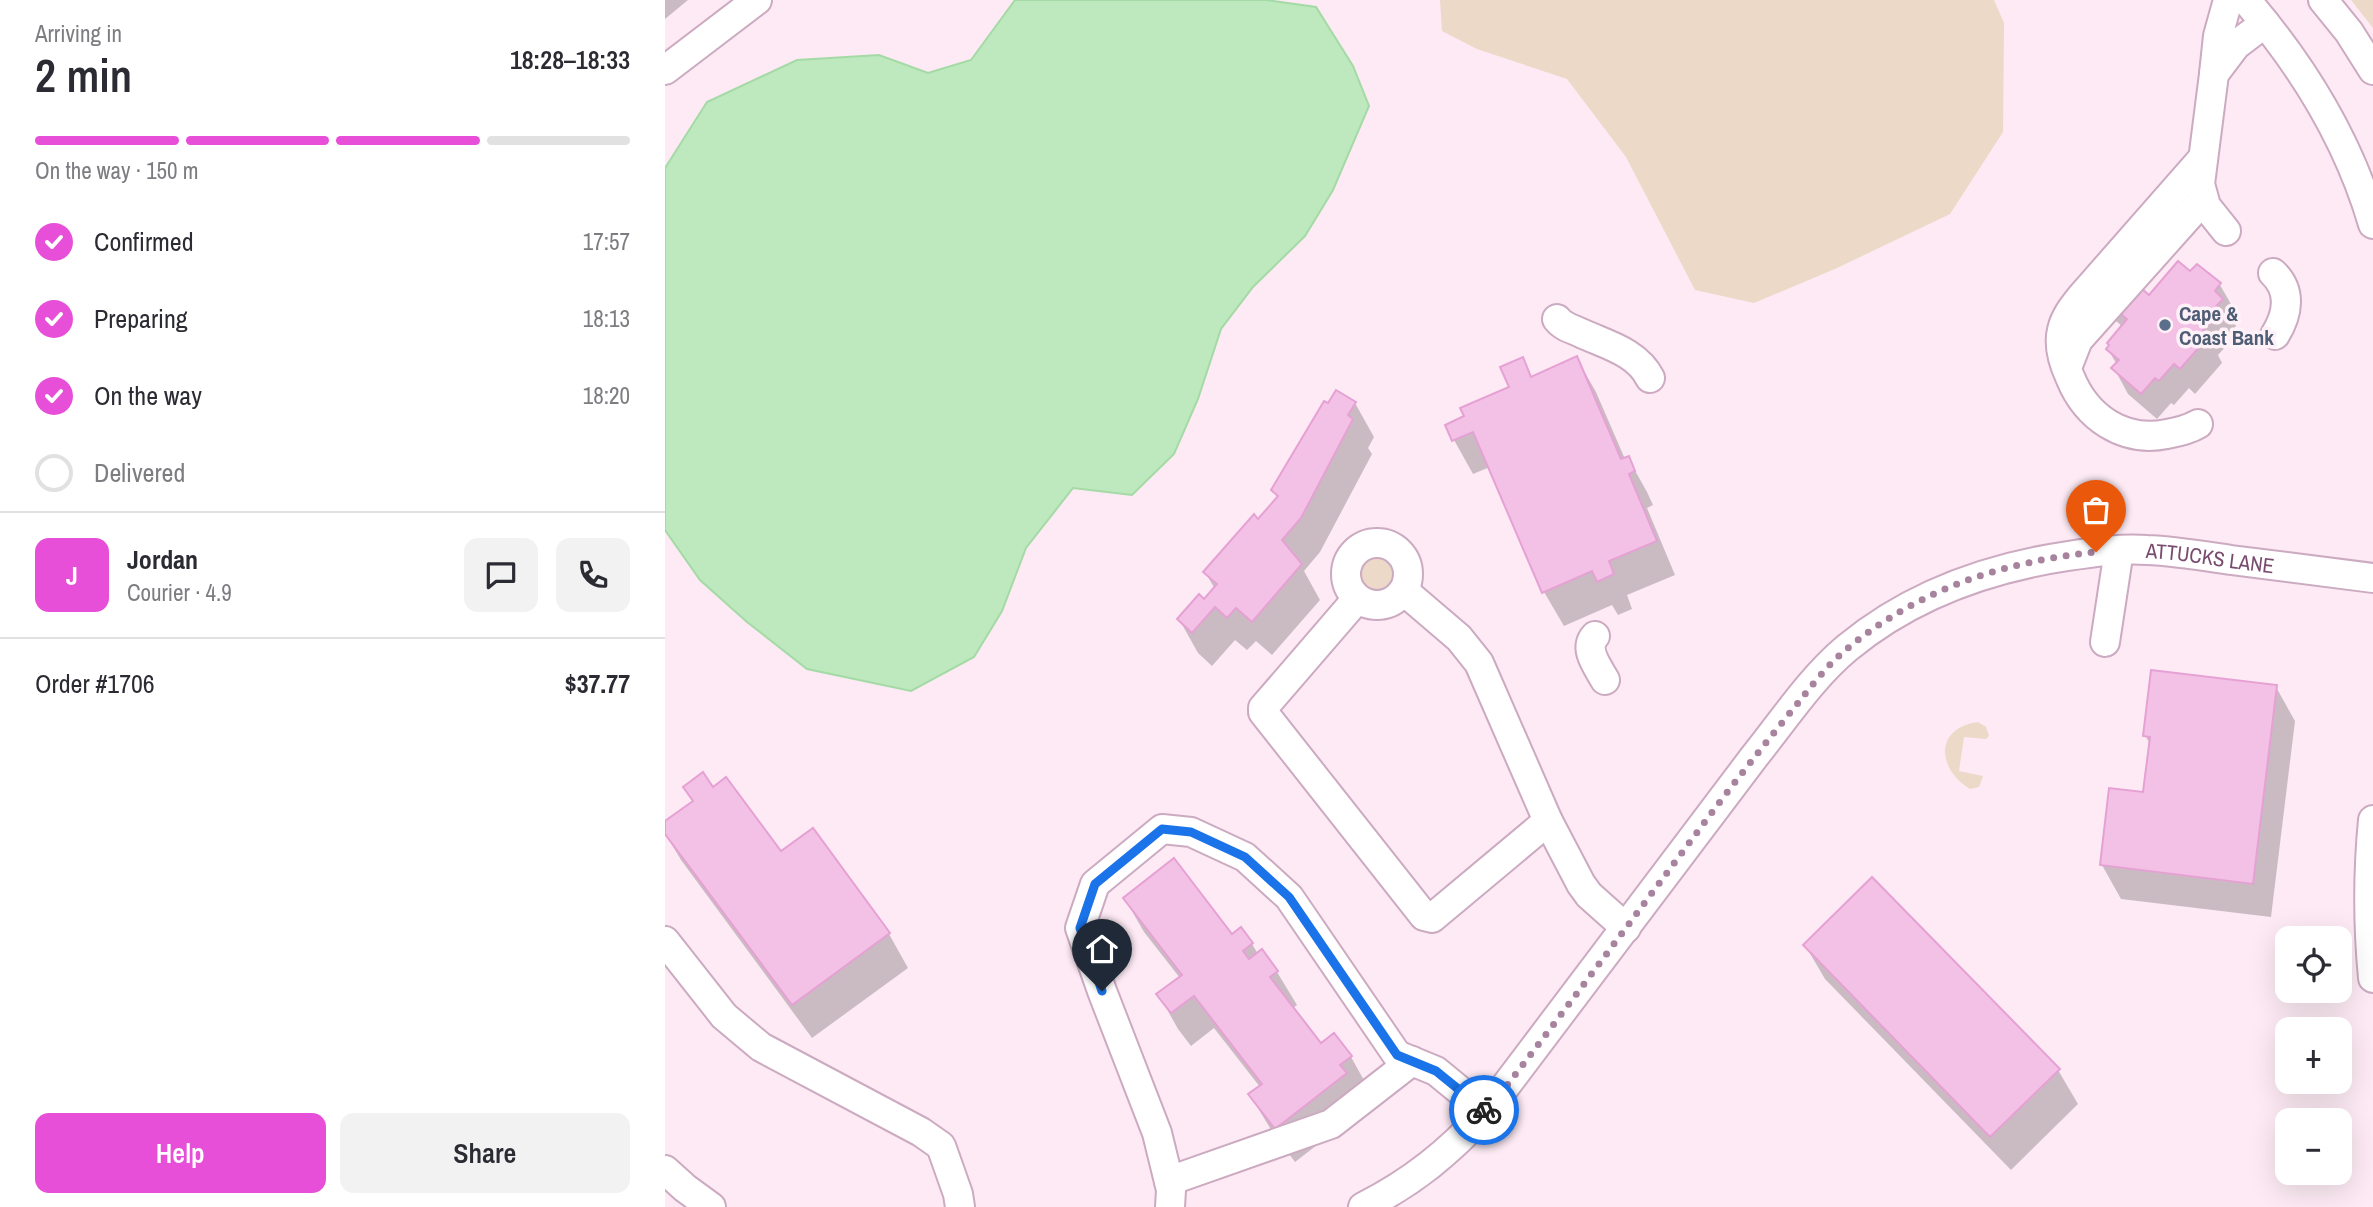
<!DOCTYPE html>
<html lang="en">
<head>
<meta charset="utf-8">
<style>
	:root { --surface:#fff; --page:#f2f2f3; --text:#2b2b33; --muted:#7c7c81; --line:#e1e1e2; --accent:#e84fd9 }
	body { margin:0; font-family:"Archivo Narrow",sans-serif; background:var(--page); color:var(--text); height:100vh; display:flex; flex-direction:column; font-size:26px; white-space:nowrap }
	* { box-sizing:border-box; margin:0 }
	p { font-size:23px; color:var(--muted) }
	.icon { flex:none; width:38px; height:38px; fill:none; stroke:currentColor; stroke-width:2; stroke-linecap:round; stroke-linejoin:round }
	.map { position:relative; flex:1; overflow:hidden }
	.panel { display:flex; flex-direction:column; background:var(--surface); width:665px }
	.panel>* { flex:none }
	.controls { position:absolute; left:1610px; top:926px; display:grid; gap:14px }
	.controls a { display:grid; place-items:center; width:77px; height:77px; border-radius:14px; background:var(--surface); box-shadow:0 7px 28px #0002; font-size:35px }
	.pin { position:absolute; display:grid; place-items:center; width:60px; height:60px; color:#fff; margin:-72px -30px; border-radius:50% 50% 50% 0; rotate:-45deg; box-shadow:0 0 7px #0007 }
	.pin .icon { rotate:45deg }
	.courier { position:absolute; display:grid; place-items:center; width:70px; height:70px; margin:-35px; border:5px solid #1a73e8; border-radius:50%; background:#fff; color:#222; box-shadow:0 2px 9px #0007 }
	.overview em { font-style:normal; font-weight:600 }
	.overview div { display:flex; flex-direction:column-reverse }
	.overview { display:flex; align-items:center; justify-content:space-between; height:119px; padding:0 35px }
	h1 { font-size:46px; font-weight:600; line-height:52px }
	.bar { display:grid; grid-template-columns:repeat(4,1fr); gap:10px 7px; align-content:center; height:84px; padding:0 35px }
	.bar i { height:9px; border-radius:5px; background:var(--line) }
	.bar .active { background:var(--accent) }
	.bar p { grid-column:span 4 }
	.line { display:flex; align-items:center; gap:18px; padding:0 35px; border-top:2px solid var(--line) }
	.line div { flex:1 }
	.round { display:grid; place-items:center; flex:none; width:74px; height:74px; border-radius:14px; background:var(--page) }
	ol { padding:0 35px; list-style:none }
	li { display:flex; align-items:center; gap:21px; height:77px }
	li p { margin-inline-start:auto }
	li .icon { padding:7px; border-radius:50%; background:var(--accent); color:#fff; stroke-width:4 }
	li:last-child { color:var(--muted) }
	li i { width:38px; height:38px; border:4px solid var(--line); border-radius:50% }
	.button { display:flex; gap:14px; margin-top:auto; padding:14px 35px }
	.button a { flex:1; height:80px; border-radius:14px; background:var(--accent); color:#fff; font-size:28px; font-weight:600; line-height:80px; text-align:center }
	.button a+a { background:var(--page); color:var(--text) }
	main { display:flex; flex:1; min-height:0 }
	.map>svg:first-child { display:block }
	.green { fill:#ecd9c8 }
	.water { fill:#bee8be; stroke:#a4daa5; stroke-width:2 }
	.shadow { fill:#0003 }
	.building { fill:#f3c1e5; stroke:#e6a1d4; stroke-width:2 }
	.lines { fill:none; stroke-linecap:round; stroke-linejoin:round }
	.minor-casing { stroke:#ccaac1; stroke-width:32 }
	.minor { stroke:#fff; stroke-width:28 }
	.done { stroke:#a7839e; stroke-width:7; stroke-dasharray:0 12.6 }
	.route { stroke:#1a73e8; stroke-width:9 }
	.service-dot { fill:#5c6f8a; stroke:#fff1f8; stroke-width:2.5 }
	.labels { text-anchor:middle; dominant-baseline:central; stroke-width:7; stroke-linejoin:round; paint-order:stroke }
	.service-label { font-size:21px; font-weight:bold; fill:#4e5e75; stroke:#fff1f8; text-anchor:start }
	.street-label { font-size:21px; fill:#794c6f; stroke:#fff1f8 }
</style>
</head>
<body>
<main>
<section class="panel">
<div class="overview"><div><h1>2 min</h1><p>Arriving in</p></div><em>18:28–18:33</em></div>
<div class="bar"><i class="active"></i><i class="active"></i><i class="active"></i><i></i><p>On the way · 150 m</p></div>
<ol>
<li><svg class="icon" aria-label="check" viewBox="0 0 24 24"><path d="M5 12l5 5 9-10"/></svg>Confirmed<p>17:57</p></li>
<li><svg class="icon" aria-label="check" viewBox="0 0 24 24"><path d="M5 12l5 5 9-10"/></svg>Preparing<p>18:13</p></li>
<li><svg class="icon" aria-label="check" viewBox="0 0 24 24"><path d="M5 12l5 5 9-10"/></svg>On the way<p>18:20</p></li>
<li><i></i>Delivered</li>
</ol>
<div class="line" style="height:126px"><b class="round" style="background:var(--accent);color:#fff">J</b><div><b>Jordan</b><p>Courier · 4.9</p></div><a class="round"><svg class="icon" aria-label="chat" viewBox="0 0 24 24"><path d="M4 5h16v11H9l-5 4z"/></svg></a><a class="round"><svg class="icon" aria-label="phone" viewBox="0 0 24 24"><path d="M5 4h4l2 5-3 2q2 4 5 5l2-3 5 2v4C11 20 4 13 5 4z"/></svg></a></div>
<div class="line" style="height:91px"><div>Order #1706</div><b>$37.77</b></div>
<div class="button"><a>Help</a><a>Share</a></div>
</section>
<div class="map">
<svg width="1708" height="1207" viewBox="0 0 1708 1207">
	<rect width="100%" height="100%" fill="#fdeaf4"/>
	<path class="green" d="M775 0H1329L1339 23 1338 132 1285 214 1172 268 1089 303 1030 290 961 157 902 79 812 49 777 31Z
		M1686 0H1708V28Z
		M694 574a19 19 0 1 1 38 0a19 19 0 1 1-38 0Z
		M1313 722 1321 727 1324 736 1321 739 1299 737 1294 771 1318 776 1314 787 1305 789C1272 769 1269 728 1313 722Z"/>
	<path class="water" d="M350 0H601L651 7 688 66 704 106 668 190 640 236 588 287 556 329 533 399 509 454 467 495 408 488 361 548 337 611 309 657 246 691 142 669 82 622 35 580 0 530V168L42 102 132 60 214 55 263 73 306 60Z"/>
	<path class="shadow" d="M0 0H23L0 19Z
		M1532 266 1555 285 1570 311 1566 315 1571 326 1561 338 1564 343 1553 355 1557 363 1530 394 1524 388 1509 405 1506 403 1492 419 1463 394 1449 368 1452 365 1443 349 1458 327 1451 321 1436 295 1484 297 1526 274Z
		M857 359 867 378 912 359 931 392 960 459 963 458 982 492 988 505 982 508 1010 575 962 595 967 609 953 615 947 605 899 626 879 592 825 467 808 474 789 440 801 417 846 388Z
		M690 403 709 437 703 448 707 454 655 552 639 571 655 600 607 655 591 641 582 650 570 640 547 666 533 653 514 619 540 601 550 589 540 572 613 499 608 490 663 405Z
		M1611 687 1630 721 1606 917 1456 899 1437 865 1480 794 1486 746 1480 735Z
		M48 789 116 854 147 831 224 934 243 968 147 1038 16 860 0 833V823Z
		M460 899 587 944 593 954 612 972 632 1005 628 1008 656 1045 686 1057 705 1091 700 1108 630 1162 605 1128 585 1095 595 1087 549 1028 526 1046 513 1029 494 995 515 978 479 932Z
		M1140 945 1393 1070 1413 1104 1346 1170 1160 979Z"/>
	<path class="building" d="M1513 261 1525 271 1532 264 1556 283 1550 291 1558 299 1546 312 1551 316 1538 330 1544 336 1515 369 1509 364 1494 381 1490 378 1476 394 1446 368 1454 360 1441 349 1444 345 1442 343 1462 319 1434 295 1455 270 1484 295Z
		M912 356 956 459 964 456 970 471 964 474 992 541 944 561 949 574 932 582 927 571 877 593 808 432 787 441 780 425 799 416 795 408 844 387 835 367 858 357 866 377Z
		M671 390 691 402 683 415 688 419 636 518 617 540 637 564 587 622 571 608 562 618 550 607 527 633 512 619 534 594 539 599 552 584 538 572 589 514 593 519 613 496 606 490 659 401 663 403Z
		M1486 670 1612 685 1588 884 1435 865 1444 788 1478 792 1485 737 1478 736Z
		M38 772 48 787 61 777 116 851 148 828 225 933 127 1005 0 834V821L28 801 18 787Z
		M509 858 567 934 576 927 588 943 578 951 584 959 597 949 613 971 605 977 656 1043 669 1033 687 1056 675 1065 682 1073 610 1129 583 1094 597 1084 529 996 506 1013 491 994 517 975 458 898Z
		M1207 877 1395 1069 1325 1137 1138 945Z"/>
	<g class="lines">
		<g class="minor-casing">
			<g id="minor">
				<path d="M1563 0 1553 36 1549 74 1571 45 1600 23"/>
				<path d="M1581 0C1637 65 1684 142 1708 224"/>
				<path d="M1658 0 1684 32 1708 70"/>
				<path d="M0 70 92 0"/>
				<path d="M1549 74 1535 184 1541 206 1561 231"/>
				<path d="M1608 273C1627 291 1623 314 1610 335"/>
				<path d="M892 319C898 327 908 329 916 333 942 345 972 352 985 378"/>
				<path d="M1402 368 1413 340 1538 200"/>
				<path d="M1533 424C1523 430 1513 432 1502 434 1458 443 1421 417 1405 377 1398 362 1393 346 1397 330 1400 317 1408 307 1416 297L1538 158"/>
				<circle cx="712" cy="574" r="31"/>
				<path d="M692 599 598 708V712L759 916 767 918 883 821 814 663 794 638 739 591"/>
				<path d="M930 636C918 649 933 667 940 680"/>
				<path d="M1440 642 1454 550"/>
				<path d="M1708 820C1703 872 1703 926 1708 978"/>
				<path d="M883 821 916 884 924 895 961 928"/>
				<path d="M0 941 59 1016 96 1047 256 1132 276 1146 293 1194 295 1207"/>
				<path d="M0 1170 20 1188 46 1207"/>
				<path d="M504 1181 666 1124 747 1061"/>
				<path d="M505 1207 506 1190 492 1133 437 991 415 928 430 884 497 829 526 832 580 857 624 897 732 1055 771 1071 821 1112"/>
				<path id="s1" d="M698 1207C748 1182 784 1152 821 1112L1089 757C1118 721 1146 678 1182 648 1246 595 1322 568 1403 556 1429 552 1456 548 1482 550 1510 551 1539 556 1566 560 1614 566 1661 572 1708 578"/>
			</g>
		</g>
		<use href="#minor" class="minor"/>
	</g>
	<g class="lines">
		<path class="done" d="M819 1110 821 1112 850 1075C919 985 986 894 1054 803 1080 769 1106 736 1133 703 1148 684 1164 663 1183 648 1256 588 1338 562 1431 552"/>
		<path class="route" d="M437 991 415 928 430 884 497 829 526 832 580 857 624 897 732 1055 771 1071 819 1110"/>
	</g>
	<circle class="service-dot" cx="1500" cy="325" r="7"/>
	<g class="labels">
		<g class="service-label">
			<text x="1514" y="313">Cape &amp;<tspan x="1514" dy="24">Coast Bank</tspan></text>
		</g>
		<g class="street-label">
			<text stroke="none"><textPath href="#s1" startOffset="1130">ATTUCKS LANE</textPath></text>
		</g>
	</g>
</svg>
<div class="controls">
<a><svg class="icon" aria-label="locate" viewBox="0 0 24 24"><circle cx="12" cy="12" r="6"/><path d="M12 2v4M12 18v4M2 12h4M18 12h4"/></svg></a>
<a>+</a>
<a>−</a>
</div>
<div class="pin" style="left:1431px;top:552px;background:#ea580c"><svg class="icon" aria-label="bag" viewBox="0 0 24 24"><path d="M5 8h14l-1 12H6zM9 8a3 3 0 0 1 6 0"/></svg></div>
<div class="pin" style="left:437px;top:991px;background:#1f2937"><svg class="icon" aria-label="home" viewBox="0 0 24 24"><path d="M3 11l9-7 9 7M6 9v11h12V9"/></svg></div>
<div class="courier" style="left:819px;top:1110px"><svg class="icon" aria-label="bike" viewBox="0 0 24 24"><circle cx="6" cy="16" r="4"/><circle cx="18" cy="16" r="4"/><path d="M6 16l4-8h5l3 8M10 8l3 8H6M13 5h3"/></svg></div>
</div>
</main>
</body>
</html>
